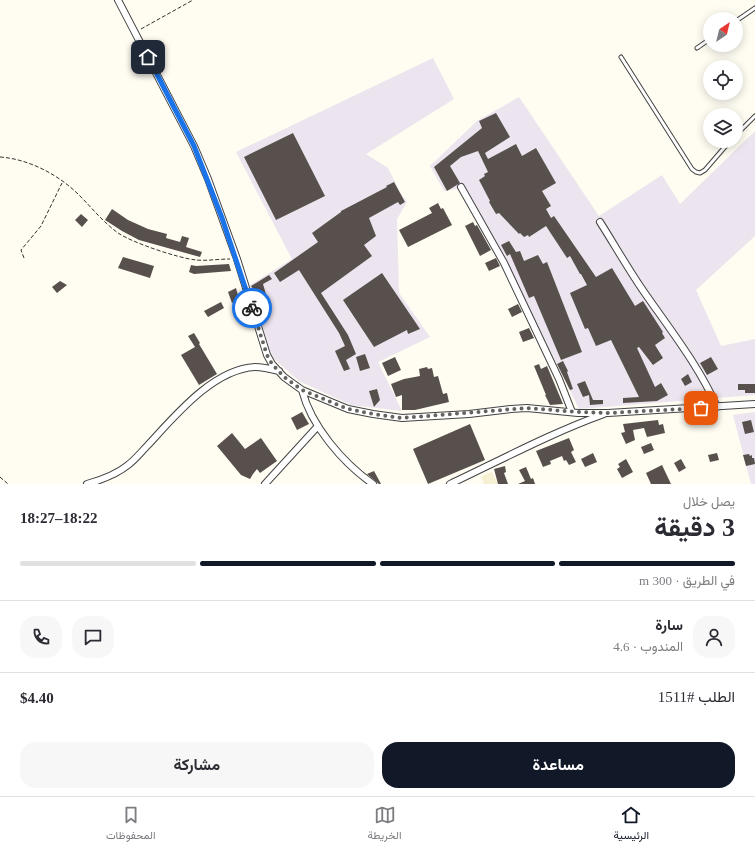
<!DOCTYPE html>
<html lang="ar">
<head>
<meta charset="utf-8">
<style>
	:root { --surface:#fff; --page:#f7f7f7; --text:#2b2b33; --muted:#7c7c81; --line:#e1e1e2; --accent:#111827 }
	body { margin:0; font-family:"Times New Roman",Vazirmatn,serif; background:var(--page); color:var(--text); direction:rtl; height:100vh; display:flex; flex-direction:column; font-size:15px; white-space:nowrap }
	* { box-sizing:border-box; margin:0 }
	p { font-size:13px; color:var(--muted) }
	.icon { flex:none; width:22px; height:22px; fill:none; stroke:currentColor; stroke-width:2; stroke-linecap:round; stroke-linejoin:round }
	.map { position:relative; height:484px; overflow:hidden; direction:ltr }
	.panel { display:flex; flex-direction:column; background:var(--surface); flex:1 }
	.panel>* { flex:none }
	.needle { width:26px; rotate:35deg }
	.controls { position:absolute; left:703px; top:12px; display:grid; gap:8px }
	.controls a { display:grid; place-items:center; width:40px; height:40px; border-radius:50%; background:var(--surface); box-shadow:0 2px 10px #0003; font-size:20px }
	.pin { position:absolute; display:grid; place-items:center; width:34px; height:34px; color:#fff; margin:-17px; border-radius:8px; box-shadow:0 2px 6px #0006 }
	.courier { position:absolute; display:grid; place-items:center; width:40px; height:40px; margin:-20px; border:3px solid #1a73e8; border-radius:50%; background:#fff; color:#222; box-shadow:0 1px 5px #0007 }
	.headline em { font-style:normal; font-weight:700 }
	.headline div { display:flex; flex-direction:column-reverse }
	.headline { display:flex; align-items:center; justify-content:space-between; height:68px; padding:0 20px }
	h1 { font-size:26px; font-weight:700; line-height:30px }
	.bar { display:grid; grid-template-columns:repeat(4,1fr); gap:6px 4px; align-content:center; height:48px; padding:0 20px }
	.bar i { height:5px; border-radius:3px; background:var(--line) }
	.bar .selected { background:var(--accent) }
	.bar p { grid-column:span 4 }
	.line { display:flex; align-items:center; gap:10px; padding:0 20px; border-top:1px solid var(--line) }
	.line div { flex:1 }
	.round { display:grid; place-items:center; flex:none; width:42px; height:42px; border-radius:16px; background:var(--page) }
	.action { display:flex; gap:8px; margin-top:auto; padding:8px 20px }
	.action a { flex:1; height:46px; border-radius:16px; background:var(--accent); color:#fff; font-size:16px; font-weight:700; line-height:46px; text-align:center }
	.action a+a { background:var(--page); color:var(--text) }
	.tab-bar { display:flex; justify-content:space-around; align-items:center; height:56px; border-top:1px solid var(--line); background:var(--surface); font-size:11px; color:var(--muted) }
	.tab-bar a { display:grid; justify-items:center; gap:2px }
	.tab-bar .selected { color:var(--accent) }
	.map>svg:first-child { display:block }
	.industrial { fill:#ece4ee }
	.farmland { fill:#f5f0d2 }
	.building { fill:#58504c }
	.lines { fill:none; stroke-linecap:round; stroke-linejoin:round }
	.service-casing { stroke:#434343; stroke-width:5 }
	.minor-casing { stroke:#434343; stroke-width:8 }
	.path { stroke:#323232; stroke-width:1; stroke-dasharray:4 2; stroke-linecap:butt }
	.service { stroke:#fff; stroke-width:3 }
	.minor { stroke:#fff; stroke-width:6 }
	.done { stroke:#64635f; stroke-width:4; stroke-dasharray:0 7.2 }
	.route { stroke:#1a73e8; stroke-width:5 }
</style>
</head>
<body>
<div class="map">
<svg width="755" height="484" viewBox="0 0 755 484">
	<rect width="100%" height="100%" fill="#fffcf2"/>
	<path class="industrial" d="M433 58 454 99 366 154 388 168 400 192 407 202 397 219 399 293 430 337 378 362 402 411 351 405 299 381 272 357 250 285 292 259 236 152Z
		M519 97 599 216 662 175 680 204 755 131V236L696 290 721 346 755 339V395L579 409 502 253 464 188 444 191 430 166 477 121Z
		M755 412V484H751L733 415Z"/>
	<path class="farmland" d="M492 472 498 484H484L481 476Z"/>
	<path class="building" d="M496 113 510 137 485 153 488 159 516 144 522 156 536 148 556 183 542 191 551 206 546 209 551 218 554 216 596 277 612 268 635 306 643 301 663 332 662 333 665 338 655 345 663 358 653 365 639 347 637 348 655 387 661 383 668 395 657 401 623 403V398L639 397 611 340 596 346 588 328 585 329 570 293 587 285 581 274H580L570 256 567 258 546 226 529 237 528 235 524 237 520 233 519 234 499 213 496 214 489 202 490 201 479 180 485 176 484 174 488 172 478 151 461 157 450 166 460 183 447 191 434 167 482 128 479 121Z
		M293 133 325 196 276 220 244 157Z
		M394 182 405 202 400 205 398 202 369 218 376 236 364 245 372 256 321 293 348 335 356 354 346 360 350 369 344 371 335 351 345 346 339 333 299 270 280 282 274 273 318 242 312 233 341 212V211L387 187 386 186Z
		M438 203 441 209 443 208 452 225 408 247 399 230 432 213 429 208Z
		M112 209 128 220 148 229 167 234 166 238 180 242 182 236 189 238 186 247 202 252 200 257 139 240 122 231 105 220Z
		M81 214 88 220 82 227 75 220Z
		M473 222 475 226 477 225 491 250 480 256 465 226Z
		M509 241 516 252 520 251 524 261 538 255 543 264 547 262 582 352 561 360 534 296 529 298 510 254 507 256 501 245Z
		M123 257 154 266 150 278 118 268Z
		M496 258 500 266 489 271 485 263Z
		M229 264 231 271 194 274 189 272 191 265 196 266Z
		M382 273 420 329 408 334 407 330 374 347 343 300Z
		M269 275 272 279 263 284 271 312 261 316 253 291 254 290 251 286Z
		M60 281 67 285 57 293 52 287Z
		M236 288 239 299 232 303 228 292Z
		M221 302 224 308 208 317 204 311Z
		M518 304 522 312 512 317 508 309Z
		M529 328 534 338 523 342 519 332Z
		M194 333 200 343 199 344 217 374 199 385 181 355 195 347 188 336Z
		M365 354 370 368 360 371 356 357Z
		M395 357 401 370 388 376 382 363Z
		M711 357 718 369 707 375 700 363Z
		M563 361 568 371 567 372 573 389 570 390 557 364Z
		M539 364 541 369 547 366 563 404 550 405 545 395H546L534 366Z
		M427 367 428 369 432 368 434 377 438 376 443 394 447 393 449 402 415 410H402V395L396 397 391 384 404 379 420 376 419 369Z
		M688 374 692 382 685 386 681 379Z
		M585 381 593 400H603V404L590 405 589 395 583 397 577 384Z
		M738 384H755V393H745V390H738Z
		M377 389 380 400 374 407 369 391Z
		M302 412 309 424 297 430 291 418Z
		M658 420 659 425 663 424 665 433 647 437 644 428 633 430 635 440 626 444 621 433 625 432 623 424Z
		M751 420 754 432 745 434 742 422Z
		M470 424 485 460 428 484 413 449Z
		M232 433 245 449 261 438 277 461 260 473 257 469 253 474 250 479 241 475 217 446Z
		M569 438 574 450 571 452 576 462 569 465 566 460 564 461 562 456 550 461 551 464 543 467 536 451Z
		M651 443 654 450 644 454 641 447Z
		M593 453 597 462 585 467 581 459Z
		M717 453 719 460 710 462 708 455Z
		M749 454 750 456 752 455V458H754L755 464 746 466 743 455Z
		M626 459 633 472 622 478 617 469 620 467 618 464Z
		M681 459 686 468 679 472 674 463Z
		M662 465 671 484H651L646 473Z
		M505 466 506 472 504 473 508 484H498L494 469Z
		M526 467 531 479 533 478 535 484H518L525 481 519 470Z
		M374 471 381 484H379L367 474Z"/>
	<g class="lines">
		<g class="service-casing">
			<path id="service" d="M736 21 755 8
				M697 48 710 39
				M621 57 692 169 696 172 700 173 705 170 730 141
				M736 135 755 116"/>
		</g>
		<g class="minor-casing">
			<path id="minor" d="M118 0 194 146 208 179 237 259 267 355 272 364 284 377 302 390 348 409 373 414 402 418 469 414 511 409 527 408 578 413H608L755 404
				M461 187 504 263 559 379 572 412
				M600 222C614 244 627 267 642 289 668 327 698 364 717 407
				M302 390C311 426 343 463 373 484
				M87 484C101 480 117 474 128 465 136 459 141 452 148 445 174 417 213 369 255 367 263 367 271 369 279 371
				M265 484 318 426
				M450 484C501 460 551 433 604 414"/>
		</g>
		<path class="path" d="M141 29 193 0
			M0 157C29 159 59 175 79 195 92 208 103 222 118 233 133 243 178 258 196 260 207 261 219 259 230 259
			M24 258 21 250 41 226 62 183
			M0 477 8 484"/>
		<use href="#service" class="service"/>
		<use href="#minor" class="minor"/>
	</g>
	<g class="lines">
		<path class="done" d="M252 308 267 355 272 364 284 377 302 390 348 409 373 414 402 418 527 408 578 412 608 413 701 408"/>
		<path class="route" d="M148 57 194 146 222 218 252 308"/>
	</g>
</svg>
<div class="controls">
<a><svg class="needle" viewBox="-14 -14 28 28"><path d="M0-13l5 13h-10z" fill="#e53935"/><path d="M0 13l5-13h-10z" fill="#7c7c81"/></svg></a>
<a><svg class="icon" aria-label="locate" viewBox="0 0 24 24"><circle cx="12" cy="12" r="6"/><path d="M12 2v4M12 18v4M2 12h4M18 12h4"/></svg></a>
<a><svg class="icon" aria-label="layers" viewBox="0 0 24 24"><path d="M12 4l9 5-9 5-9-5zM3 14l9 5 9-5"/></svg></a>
</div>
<div class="pin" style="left:701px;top:408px;background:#ea580c"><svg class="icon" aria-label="bag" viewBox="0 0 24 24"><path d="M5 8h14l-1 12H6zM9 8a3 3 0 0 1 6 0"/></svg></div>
<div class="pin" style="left:148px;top:57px;background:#1f2937"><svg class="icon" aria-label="home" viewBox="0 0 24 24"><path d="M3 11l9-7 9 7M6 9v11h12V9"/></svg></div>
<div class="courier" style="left:252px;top:308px"><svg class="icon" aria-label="bike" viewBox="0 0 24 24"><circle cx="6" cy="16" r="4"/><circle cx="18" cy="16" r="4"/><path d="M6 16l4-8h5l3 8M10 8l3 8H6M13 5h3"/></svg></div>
</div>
<section class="panel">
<div class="headline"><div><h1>3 دقيقة</h1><p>يصل خلال</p></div><em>18:22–18:27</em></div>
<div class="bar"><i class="selected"></i><i class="selected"></i><i class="selected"></i><i></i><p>في الطريق · 300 m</p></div>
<div class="line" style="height:72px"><a class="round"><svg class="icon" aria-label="person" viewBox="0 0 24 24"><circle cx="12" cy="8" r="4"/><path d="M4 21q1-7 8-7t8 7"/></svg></a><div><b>سارة</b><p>المندوب · 4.6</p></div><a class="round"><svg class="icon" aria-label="chat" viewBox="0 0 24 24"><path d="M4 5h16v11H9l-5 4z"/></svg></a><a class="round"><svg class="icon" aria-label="phone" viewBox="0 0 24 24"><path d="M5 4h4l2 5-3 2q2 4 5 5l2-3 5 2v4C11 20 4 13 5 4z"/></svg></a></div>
<div class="line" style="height:52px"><div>الطلب #1511</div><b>$4.40</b></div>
<div class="action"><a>مساعدة</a><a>مشاركة</a></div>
</section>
<nav class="tab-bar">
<a class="selected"><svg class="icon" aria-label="home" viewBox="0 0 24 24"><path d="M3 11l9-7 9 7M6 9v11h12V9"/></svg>الرئيسية</a>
<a><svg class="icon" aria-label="map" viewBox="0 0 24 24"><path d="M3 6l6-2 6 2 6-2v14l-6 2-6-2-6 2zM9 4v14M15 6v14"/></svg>الخريطة</a>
<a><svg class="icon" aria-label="saved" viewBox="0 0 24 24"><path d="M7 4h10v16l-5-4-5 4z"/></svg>المحفوظات</a>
</nav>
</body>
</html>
